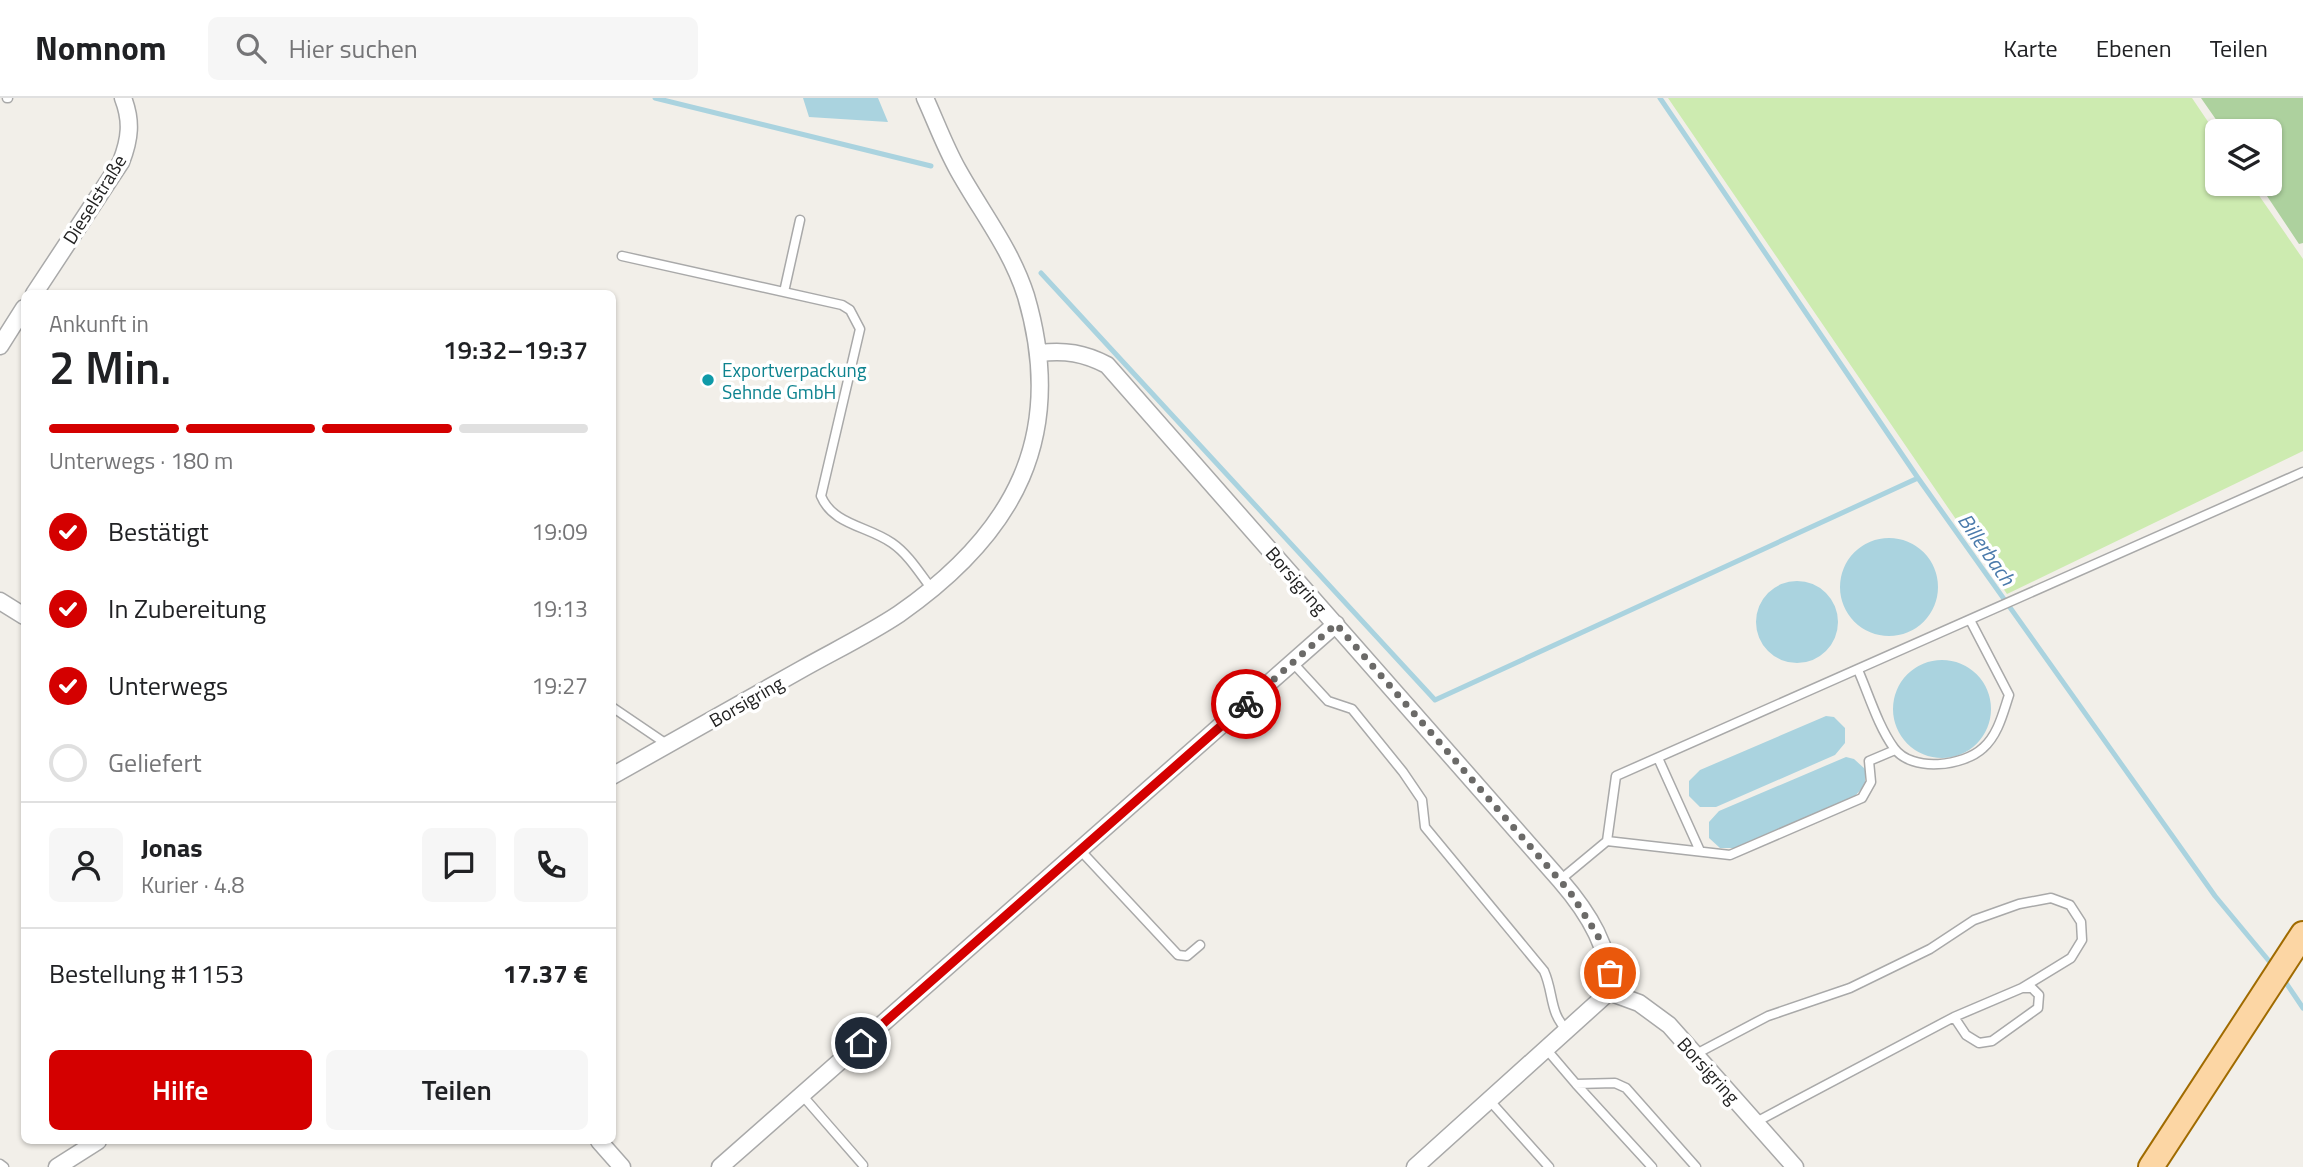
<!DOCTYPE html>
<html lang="de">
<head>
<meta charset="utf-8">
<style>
	:root { --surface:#fff; --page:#f6f6f6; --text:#202124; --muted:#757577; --line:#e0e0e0; --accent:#d40000 }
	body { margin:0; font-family:"Titillium Web",sans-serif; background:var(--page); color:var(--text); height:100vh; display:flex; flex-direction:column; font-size:26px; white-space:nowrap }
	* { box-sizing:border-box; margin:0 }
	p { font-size:23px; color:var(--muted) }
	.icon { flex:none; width:38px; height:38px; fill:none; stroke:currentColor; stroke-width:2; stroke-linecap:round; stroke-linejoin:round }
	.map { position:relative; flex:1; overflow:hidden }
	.panel { position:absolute; left:21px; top:192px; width:595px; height:854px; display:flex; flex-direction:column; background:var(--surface); border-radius:10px; box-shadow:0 2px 5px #0004 }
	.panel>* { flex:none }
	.buttons { position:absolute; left:2205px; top:21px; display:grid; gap:14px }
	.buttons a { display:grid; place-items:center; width:77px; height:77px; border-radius:10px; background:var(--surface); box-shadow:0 2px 5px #0004; font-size:35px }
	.pin { position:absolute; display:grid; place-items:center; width:60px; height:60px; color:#fff; margin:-30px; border:4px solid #fff; border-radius:50%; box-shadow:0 2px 7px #0007 }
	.courier { position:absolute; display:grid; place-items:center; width:70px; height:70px; margin:-35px; border:5px solid #d40000; border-radius:50%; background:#fff; color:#222; box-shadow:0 2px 9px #0007 }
	.summary em { font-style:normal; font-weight:600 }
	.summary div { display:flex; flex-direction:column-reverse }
	.summary { display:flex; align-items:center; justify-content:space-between; height:119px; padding:0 28px }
	h1 { font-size:46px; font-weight:600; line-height:52px }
	.bar { display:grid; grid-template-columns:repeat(4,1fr); gap:10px 7px; align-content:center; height:84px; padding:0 28px }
	.bar i { height:9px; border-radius:5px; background:var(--line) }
	.bar .current { background:var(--accent) }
	.bar p { grid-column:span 4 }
	.line { display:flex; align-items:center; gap:18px; padding:0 28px; border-top:2px solid var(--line) }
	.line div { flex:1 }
	.round { display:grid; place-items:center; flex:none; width:74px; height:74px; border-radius:10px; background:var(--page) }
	ol { padding:0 28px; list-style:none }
	li { display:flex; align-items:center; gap:21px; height:77px }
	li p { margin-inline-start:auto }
	li .icon { padding:7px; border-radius:50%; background:var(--accent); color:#fff; stroke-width:4 }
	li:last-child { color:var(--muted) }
	li i { width:38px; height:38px; border:4px solid var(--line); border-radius:50% }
	.button { display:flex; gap:14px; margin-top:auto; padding:14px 28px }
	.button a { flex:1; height:80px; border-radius:10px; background:var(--accent); color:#fff; font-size:28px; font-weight:600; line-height:80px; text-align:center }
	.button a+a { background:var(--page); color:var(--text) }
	header { display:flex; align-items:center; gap:42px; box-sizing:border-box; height:98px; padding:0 35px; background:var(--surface); border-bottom:2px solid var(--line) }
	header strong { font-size:33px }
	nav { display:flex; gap:38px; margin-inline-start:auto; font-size:24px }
	.search { width:490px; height:63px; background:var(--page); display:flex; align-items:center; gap:18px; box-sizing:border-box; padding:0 24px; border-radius:10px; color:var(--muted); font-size:26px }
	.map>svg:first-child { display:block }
	.grass { fill:#cdebb0 }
	.forest { fill:#add19e }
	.water { fill:#aad3df }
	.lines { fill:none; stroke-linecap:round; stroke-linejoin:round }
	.stream { stroke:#aad3df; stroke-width:5 }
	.lane-casing { stroke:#a9a9a9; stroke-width:11 }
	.street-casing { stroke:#a9a9a9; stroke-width:19 }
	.primary-casing { stroke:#a06b00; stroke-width:28 }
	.lane { stroke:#fff; stroke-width:8 }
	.street { stroke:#fff; stroke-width:16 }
	.primary { stroke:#fcd6a4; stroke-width:24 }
	.done { stroke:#6b6a68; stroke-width:7; stroke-dasharray:0 12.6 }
	.route { stroke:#d40000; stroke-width:9 }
	.culture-dot { fill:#0f9aa8; stroke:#fff; stroke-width:2.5 }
	.labels { text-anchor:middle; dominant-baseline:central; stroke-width:7; stroke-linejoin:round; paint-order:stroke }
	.street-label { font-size:19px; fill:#222; stroke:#fff }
	.culture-label { font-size:19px; fill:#0d838f; stroke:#fff; text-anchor:start }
	.water-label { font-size:21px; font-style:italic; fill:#4a7aab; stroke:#fff }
</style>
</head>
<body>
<header>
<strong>Nomnom</strong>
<div class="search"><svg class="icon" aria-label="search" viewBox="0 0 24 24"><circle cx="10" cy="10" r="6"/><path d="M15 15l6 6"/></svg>Hier suchen</div>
<nav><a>Karte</a><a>Ebenen</a><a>Teilen</a></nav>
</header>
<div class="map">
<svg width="2303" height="1069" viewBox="0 0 2303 1069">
	<rect width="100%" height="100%" fill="#f2efe9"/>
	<path class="grass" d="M1668 0H2192L2217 37V86H2251L2303 161V353L2007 496Z"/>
	<path class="forest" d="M2201 0H2303V145L2299 146 2259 86H2270V33H2224Z"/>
	<path class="water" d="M803 0H878L888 24 809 19Z
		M1840 489a49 49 0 1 1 98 0a49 49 0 1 1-98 0Z
		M1756 524a41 41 0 1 1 82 0a41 41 0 1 1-82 0Z
		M1893 611a49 49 0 1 1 98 0a49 49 0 1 1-98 0Z
		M1826 618 1834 619 1845 630V645L1835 657 1716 709H1700L1689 698V683L1700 672Z
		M1846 659 1854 661 1865 671V687L1855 698 1736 750H1720L1709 740V724L1719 713Z"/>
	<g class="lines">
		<path class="stream" d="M655 0 931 68
			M1660 0 1918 380 2215 798 2274 869
			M1041 175 1435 602 1918 380
			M2282 879 2303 910"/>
		<g class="lane-casing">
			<path id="lane" d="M7 0H8
				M622 158 842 207 850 212 860 231 821 398C833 427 868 428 892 445 908 456 919 474 931 490
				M784 194 800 122
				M1293 565 1328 603 1352 611 1403 674 1422 702 1425 729 1544 873C1554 895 1549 916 1568 933
				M1858 572C1869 597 1878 628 1894 650 1912 675 1964 668 1983 650 1998 637 2003 615 2009 597L1970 522
				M612 609 668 647
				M1658 660 1700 753
				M1607 743 1730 757 1862 700 1871 684 1869 663 1895 652
				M1080 752 1178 857 1187 858 1200 847
				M1560 782 1607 743 1616 678 2303 374
				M1547 952 1576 986 1615 985 1626 990 1696 1069
				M1696 956 1768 918 1850 890 1930 851 1974 822 2019 806 2051 800 2070 807 2081 824 2082 842 2071 860 2022 890
				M1576 986 1652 1069
				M802 997 863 1067
				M1490 1003 1549 1069
				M1756 1024 1954 919 2022 890H2032L2039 897 2038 910 1992 943 1979 945 1966 937 1954 919
				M0 1066 4 1069"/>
		</g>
		<g class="street-casing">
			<path id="street" d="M34 196 121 64C130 41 132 23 123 0
				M0 248 24 210
				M1040 255C1065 252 1084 255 1107 267L1560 782C1587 813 1613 852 1609 894L1415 1069
				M0 503 24 518
				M612 678C676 642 739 606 802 571 834 553 869 536 899 516 1015 435 1067 338 1026 198 1011 151 982 115 958 72 945 49 936 24 925 0
				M1609 894 1639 905 1669 927 1795 1069
				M599 1043 622 1069
				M57 1069 98 1043
				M720 1069 1336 526"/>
		</g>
		<g class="primary-casing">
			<path id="primary" d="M2151 1069 2303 836"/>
		</g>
		<use href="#lane" class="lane"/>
		<use href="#street" class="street"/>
		<use href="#primary" class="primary"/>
	</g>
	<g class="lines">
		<path class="done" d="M1246 606 1336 526 1570 794 1598 838 1610 875"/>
		<path class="route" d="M861 945 1246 606"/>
	</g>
	<circle class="culture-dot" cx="708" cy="282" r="7"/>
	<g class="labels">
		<g class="street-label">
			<text transform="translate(94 101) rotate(-58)">Dieselstraße</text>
			<text transform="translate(1297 482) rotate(49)">Borsigring</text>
			<text transform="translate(746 603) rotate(-30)">Borsigring</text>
			<text transform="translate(1709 972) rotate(48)">Borsigring</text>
		</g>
		<g class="culture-label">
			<text x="722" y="271">Exportverpackung<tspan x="722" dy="22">Sehnde GmbH</tspan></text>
		</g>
		<g class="water-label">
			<text transform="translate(1987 451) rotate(55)">Billerbach</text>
		</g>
	</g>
</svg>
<div class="buttons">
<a><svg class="icon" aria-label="layers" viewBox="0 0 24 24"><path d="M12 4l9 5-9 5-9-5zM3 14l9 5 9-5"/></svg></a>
</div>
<div class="pin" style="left:1610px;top:875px;background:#ea580c"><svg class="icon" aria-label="bag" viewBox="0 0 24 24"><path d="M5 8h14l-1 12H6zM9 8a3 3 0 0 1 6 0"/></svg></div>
<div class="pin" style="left:861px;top:945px;background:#1f2937"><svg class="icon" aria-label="home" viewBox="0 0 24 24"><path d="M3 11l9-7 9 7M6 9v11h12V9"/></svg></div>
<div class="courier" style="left:1246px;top:606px"><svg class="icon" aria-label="bike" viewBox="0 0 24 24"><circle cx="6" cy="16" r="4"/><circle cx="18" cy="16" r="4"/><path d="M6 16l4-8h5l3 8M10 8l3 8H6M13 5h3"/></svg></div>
<section class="panel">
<div class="summary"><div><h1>2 Min.</h1><p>Ankunft in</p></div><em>19:32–19:37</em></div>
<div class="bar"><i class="current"></i><i class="current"></i><i class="current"></i><i></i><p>Unterwegs · 180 m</p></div>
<ol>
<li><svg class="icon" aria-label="check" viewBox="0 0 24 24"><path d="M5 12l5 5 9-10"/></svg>Bestätigt<p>19:09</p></li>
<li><svg class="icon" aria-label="check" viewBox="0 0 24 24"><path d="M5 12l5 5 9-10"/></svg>In Zubereitung<p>19:13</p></li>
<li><svg class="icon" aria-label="check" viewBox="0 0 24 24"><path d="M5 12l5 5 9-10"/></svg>Unterwegs<p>19:27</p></li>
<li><i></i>Geliefert</li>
</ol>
<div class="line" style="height:126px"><a class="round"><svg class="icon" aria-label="person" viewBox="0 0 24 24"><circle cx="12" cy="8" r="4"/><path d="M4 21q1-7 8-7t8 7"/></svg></a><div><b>Jonas</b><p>Kurier · 4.8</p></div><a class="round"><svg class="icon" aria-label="chat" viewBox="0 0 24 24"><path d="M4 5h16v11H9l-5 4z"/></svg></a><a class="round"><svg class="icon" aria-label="phone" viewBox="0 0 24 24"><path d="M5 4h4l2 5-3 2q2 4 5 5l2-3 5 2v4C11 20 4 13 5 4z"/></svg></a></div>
<div class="line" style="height:91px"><div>Bestellung #1153</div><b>17.37 €</b></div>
<div class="button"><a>Hilfe</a><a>Teilen</a></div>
</section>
</div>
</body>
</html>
